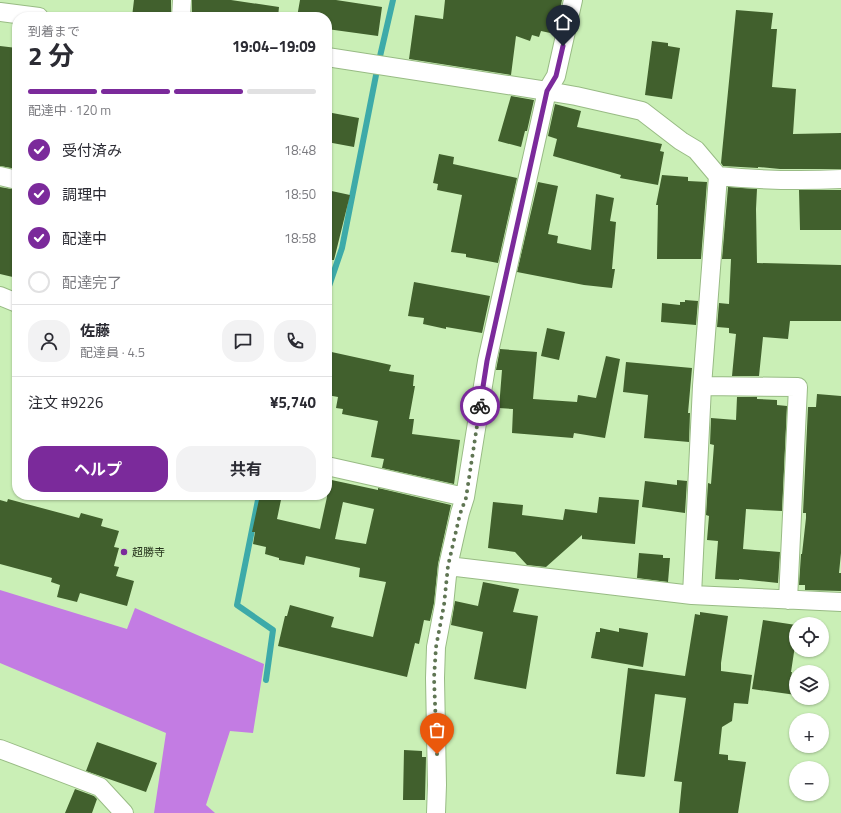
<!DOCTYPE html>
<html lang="ja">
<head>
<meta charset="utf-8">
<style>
	:root { --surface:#fff; --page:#f2f2f3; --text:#2b2b33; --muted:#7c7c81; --line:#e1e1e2; --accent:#7b2a9b }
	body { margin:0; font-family:"Titillium Web","Noto Sans JP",sans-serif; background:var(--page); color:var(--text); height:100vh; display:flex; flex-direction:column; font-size:15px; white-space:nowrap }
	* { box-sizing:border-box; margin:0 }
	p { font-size:13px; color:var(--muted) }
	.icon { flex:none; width:22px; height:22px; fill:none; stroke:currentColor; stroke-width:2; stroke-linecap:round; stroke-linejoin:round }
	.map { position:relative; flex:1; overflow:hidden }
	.drawer { position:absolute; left:12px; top:12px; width:320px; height:488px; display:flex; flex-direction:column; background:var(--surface); border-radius:16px; box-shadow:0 1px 3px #0004 }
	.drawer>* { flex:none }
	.controls { position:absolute; left:789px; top:617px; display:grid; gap:8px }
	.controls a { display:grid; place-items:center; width:40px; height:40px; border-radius:50%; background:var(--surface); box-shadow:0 1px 3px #0004; font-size:20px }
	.pin { position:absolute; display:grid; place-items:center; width:34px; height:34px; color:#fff; margin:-41px -17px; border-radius:50% 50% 50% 0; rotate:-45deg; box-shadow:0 0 4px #0007 }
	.pin .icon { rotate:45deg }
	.courier { position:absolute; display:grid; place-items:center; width:40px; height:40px; margin:-20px; border:3px solid #7b2a9b; border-radius:50%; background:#fff; color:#222; box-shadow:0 1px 5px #0007 }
	.head em { font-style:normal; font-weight:700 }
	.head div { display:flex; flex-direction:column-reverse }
	.head { display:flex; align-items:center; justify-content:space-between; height:68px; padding:0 16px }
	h1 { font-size:26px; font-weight:700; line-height:30px }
	.bar { display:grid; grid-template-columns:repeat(4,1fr); gap:6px 4px; align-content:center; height:48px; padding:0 16px }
	.bar i { height:5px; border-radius:3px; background:var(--line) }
	.bar .active { background:var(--accent) }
	.bar p { grid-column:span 4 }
	.line { display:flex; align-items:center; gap:10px; padding:0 16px; border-top:1px solid var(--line) }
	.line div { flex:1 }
	.round { display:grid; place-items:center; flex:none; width:42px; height:42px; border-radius:16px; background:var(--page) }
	ol { padding:0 16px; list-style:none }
	li { display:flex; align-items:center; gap:12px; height:44px }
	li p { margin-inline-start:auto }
	li .icon { padding:4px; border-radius:50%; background:var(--accent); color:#fff; stroke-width:4 }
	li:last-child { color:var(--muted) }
	li i { width:22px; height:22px; border:2px solid var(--line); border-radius:50% }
	.primary-button { display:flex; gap:8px; margin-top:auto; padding:8px 16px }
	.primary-button a { flex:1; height:46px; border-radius:16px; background:var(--accent); color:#fff; font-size:16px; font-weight:700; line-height:46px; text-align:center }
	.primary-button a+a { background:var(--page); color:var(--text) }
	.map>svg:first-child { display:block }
	.forest { fill:#c37ce3 }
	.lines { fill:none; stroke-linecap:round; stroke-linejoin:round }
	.stream { stroke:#3daaa9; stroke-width:6 }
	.building { fill:#41602d; fill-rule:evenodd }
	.minor-casing { stroke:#98bb84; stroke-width:20 }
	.minor { stroke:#fff; stroke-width:18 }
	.done { stroke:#5f7553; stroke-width:4; stroke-dasharray:0 7.2 }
	.route { stroke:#7b2a9b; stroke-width:5 }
	.poi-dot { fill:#7b2a9b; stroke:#caefb6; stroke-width:1.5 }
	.labels { text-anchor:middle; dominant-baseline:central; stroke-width:4; stroke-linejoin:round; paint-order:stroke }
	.poi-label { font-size:11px; fill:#26341d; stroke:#caefb6; text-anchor:start }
</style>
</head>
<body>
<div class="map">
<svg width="841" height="813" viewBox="0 0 841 813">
	<rect width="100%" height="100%" fill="#caefb6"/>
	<path class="forest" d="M0 590 127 629 135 608 264 664 253 733 230 731 206 805 215 813H154L166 733 0 663Z"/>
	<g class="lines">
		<path class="stream" d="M327 292 342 248 378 65 393 0
			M259 495 237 605 273 630 266 680"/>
	</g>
	<path class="building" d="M134 0H171V17H132Z
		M192 0H231L279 7 278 17H192Z
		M300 0H336L382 7 378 36 327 29V17H297Z
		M445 0H562L555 34 541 31 539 37 532 35 530 41 516 36 511 75 409 59 415 15 443 19Z
		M736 10 773 13 771 29H777L772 87 796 89 793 134 841 133V169H780L758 167V168L723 166 721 163Z
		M652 41 668 43V46L680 48 672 99 645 95Z
		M0 46 17 48V169L0 166Z
		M511 96 534 100 527 131H525L521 147 498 141Z
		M555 104 581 111 577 127 662 144 660 151 664 152 658 185 620 178 621 175 553 156 557 139 548 136Z
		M327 112 359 118 354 147 327 142Z
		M439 154 454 157 453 164 517 178 498 263 466 257V254L451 252 462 195 437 190 438 184 433 183Z
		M662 175 688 177V181L707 182 701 259H657L658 205H656Z
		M538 182 558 186 548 234 558 236 557 243 591 250 596 194 614 198 610 221 616 222 612 269H615L612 288 584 285 517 272Z
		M0 187 17 190V278L0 274Z
		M728 187 757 189 756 209 757 263 841 265V321H790L788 339 763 337 759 376H732L736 334 729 333V328L717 327 719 303 729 304 731 259H722Z
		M327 190 350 195 334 260H327Z
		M799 190H841V230H800Z
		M414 282 490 296 482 333 446 327V329L423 324 424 318 408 316Z
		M685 300 698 301 696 325 661 322 662 303 680 305V302H685Z
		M547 328 565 332 559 360 541 356Z
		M500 349 537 352 533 399 577 402 578 395 596 398 606 356 620 359 605 438 574 433 573 438 512 433 513 409 499 408 502 370H496Z
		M327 351 391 365 389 371 414 375 413 386H415L409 419H414L412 434 460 440 454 484 382 468 384 459 371 457 378 421 342 414 343 409 336 408 338 397 327 395Z
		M626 362 692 368 688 413H690L689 442 644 438 648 395 623 392Z
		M817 394 841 396V553L839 573H841V591L805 590V585H799L801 554H802L806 518V513H803L808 407H816Z
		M737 397H757V399L777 400V405L787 406 782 511 746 509 743 549 780 552 778 583 739 579V580L715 579 718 541 707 540 709 516 706 515 708 483 711 484 714 445 710 444 711 418 736 420Z
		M327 479 378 490V488L451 505 438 564 434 603 430 621 424 620 419 644 415 643 407 677 278 646 285 616H287L290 605 334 617 331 627 373 637 386 582 359 577 360 568 306 556 304 565 279 560V558L265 554 266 547 253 544 255 532H252L260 495H282L277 519 320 529 327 497ZM343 502 374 509 366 544 335 539Z
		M677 480 687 481 685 513 642 507 645 481 677 485Z
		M599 497 639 500 635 544 582 539V535L546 567 527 565 515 552 488 548 493 502 523 505 522 515 563 520 565 509 597 513Z
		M8 499 79 518 81 513 103 519 101 526 119 531 114 547 119 548 114 566 119 567 116 576 134 581 127 606 80 593 77 602 57 597 60 585 51 582 52 578 0 564V500L7 502Z
		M639 553 663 555V558H670L668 582 637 578Z
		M483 582 519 589 513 612 538 616 526 689 474 679 483 632 451 625 455 601 478 606Z
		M700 612 728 616 721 663V671L752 675 748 704 734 703 732 721 722 727 719 754 728 755V760L746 762 738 813H679L682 782 674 781 686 698 655 694 645 776 644 777 616 774 628 668 685 676 695 614 700 615Z
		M763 620 796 625V639L791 672H792L791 678 796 679V695L752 689Z
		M600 628 619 632V628L648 633 643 667 591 658 596 632H600Z
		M97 742 157 763 146 792 86 771Z
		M404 750 422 751V757H426L425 800H403Z
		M75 789 94 796 97 799 92 813H65Z"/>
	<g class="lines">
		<g class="minor-casing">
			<path id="minor" d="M0 12 39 17
				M181 17 182 0
				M327 57 547 91 576 96 642 111 681 141 696 150 718 176C759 180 801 181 841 179
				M0 176 17 180
				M0 296 17 303
				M702 386 798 387 788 600
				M327 466 465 497
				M448 566 692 595 841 602
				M692 595 702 386 718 176
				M0 749 100 787 124 813
				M436 813 437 785 435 678 436 647 444 605 448 566 460 513 465 497 487 361 547 91 556 76 573 0"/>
		</g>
		<use href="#minor" class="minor"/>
	</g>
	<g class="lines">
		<path class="done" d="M437 754 434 678 436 647 444 605 448 566 460 514 466 498 480 406"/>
		<path class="route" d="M480 406 487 361 547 91 556 76 563 46"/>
	</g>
	<circle class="poi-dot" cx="124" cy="552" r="4"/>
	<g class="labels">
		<g class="poi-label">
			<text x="132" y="552">超勝寺</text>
		</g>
	</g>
</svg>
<div class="controls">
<a><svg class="icon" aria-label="locate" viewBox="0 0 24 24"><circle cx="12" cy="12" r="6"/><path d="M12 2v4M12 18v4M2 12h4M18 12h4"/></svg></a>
<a><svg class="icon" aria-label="layers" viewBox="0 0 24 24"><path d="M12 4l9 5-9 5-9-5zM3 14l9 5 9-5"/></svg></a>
<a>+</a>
<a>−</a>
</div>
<div class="pin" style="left:437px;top:754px;background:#ea580c"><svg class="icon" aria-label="bag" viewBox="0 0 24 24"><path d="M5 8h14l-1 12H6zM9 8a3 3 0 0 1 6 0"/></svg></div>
<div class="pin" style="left:563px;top:46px;background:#1f2937"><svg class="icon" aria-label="home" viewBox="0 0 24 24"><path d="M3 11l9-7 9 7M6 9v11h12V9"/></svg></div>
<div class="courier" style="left:480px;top:406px"><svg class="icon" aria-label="bike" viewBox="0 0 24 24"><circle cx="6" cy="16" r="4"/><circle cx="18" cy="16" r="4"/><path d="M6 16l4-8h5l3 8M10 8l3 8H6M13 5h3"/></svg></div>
<section class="drawer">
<div class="head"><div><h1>2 分</h1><p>到着まで</p></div><em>19:04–19:09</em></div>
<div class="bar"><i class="active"></i><i class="active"></i><i class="active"></i><i></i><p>配達中 · 120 m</p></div>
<ol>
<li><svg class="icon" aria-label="check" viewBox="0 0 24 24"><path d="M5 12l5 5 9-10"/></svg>受付済み<p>18:48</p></li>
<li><svg class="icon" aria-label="check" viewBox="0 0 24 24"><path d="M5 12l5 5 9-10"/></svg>調理中<p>18:50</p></li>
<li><svg class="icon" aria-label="check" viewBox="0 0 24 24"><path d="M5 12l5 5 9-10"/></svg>配達中<p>18:58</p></li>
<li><i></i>配達完了</li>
</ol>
<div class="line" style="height:72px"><a class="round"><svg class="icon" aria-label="person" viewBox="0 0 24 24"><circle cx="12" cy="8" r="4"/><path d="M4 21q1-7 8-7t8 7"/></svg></a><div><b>佐藤</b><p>配達員 · 4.5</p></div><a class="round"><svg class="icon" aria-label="chat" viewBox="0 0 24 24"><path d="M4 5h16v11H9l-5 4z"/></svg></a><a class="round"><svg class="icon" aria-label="phone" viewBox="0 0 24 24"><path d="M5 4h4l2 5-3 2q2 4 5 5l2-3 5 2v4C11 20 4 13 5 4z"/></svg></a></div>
<div class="line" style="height:52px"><div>注文 #9226</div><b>¥5,740</b></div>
<div class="primary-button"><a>ヘルプ</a><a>共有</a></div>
</section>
</div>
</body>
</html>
